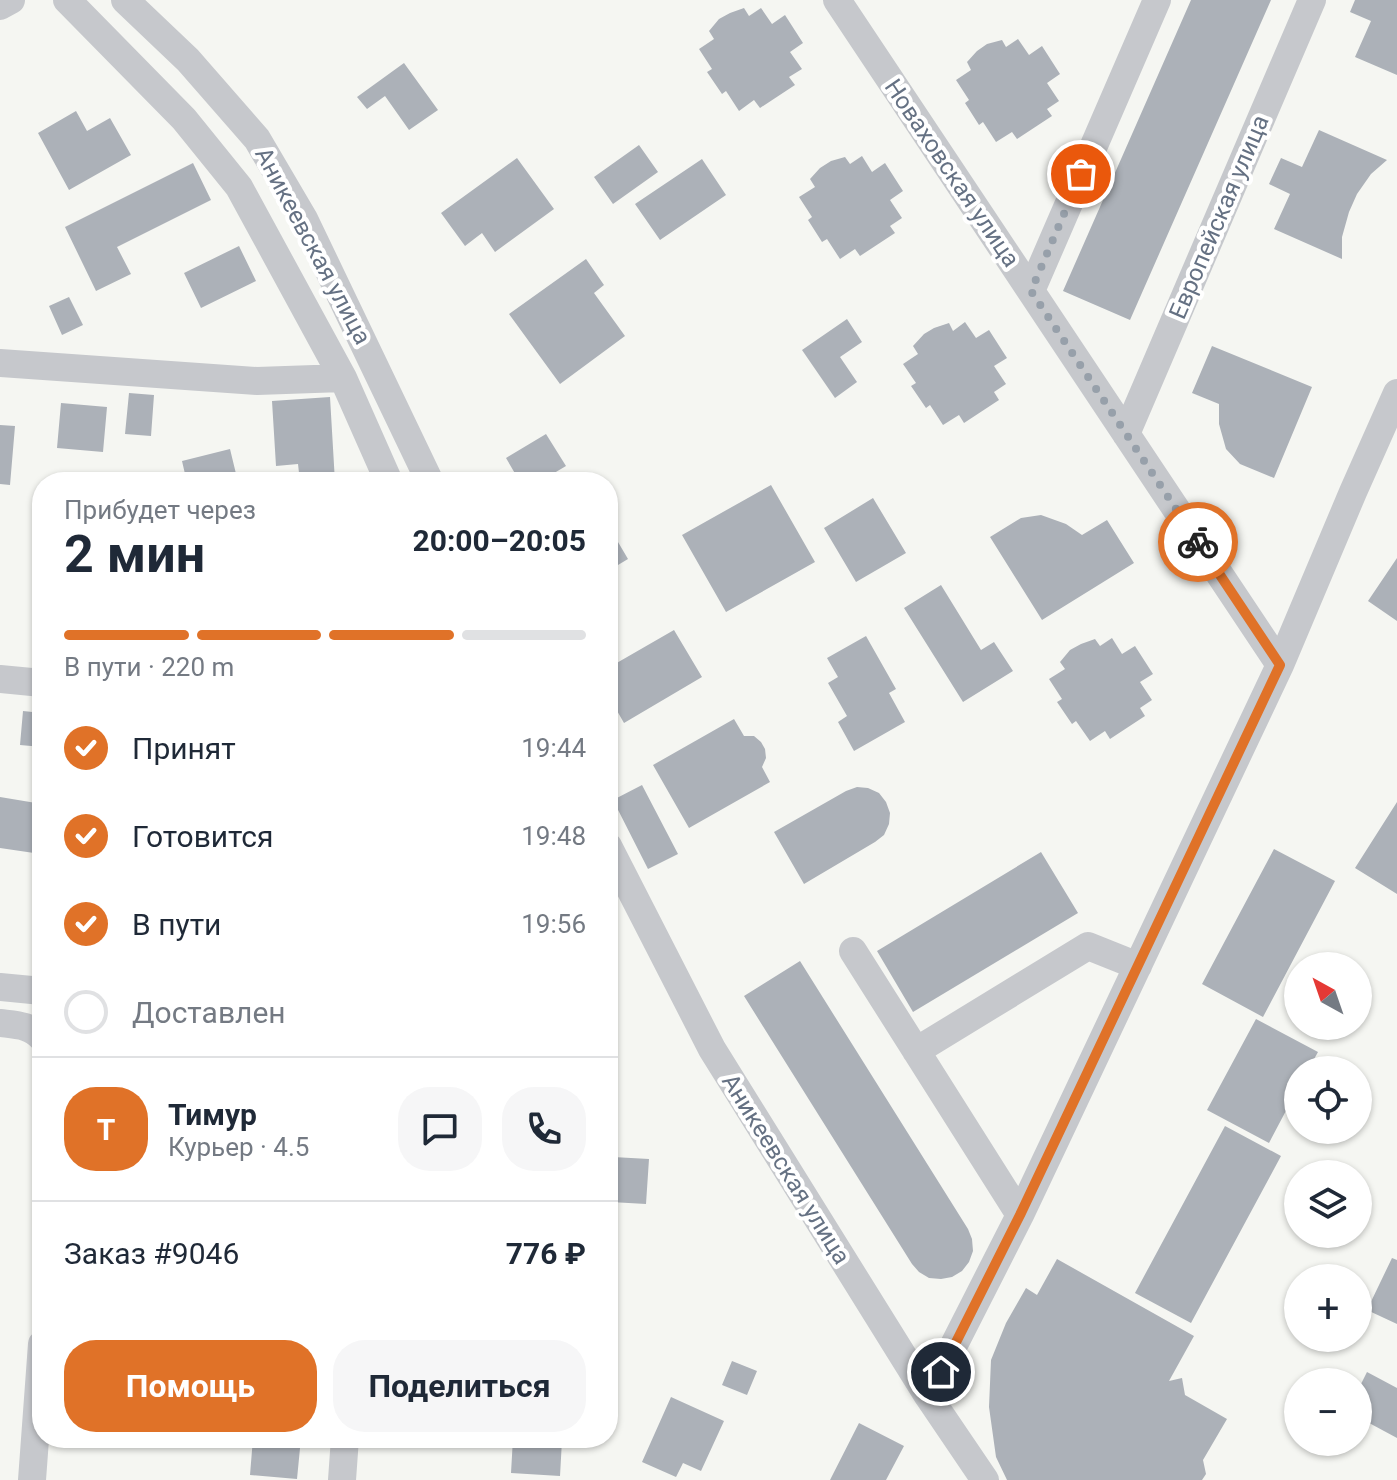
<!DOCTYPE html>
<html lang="ru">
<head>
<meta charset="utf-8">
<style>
	:root { --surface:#fff; --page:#f6f6f7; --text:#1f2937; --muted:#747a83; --line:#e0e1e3; --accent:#e07228 }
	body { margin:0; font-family:Roboto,sans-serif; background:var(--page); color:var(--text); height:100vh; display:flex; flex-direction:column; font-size:30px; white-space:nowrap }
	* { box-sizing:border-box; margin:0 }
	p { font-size:26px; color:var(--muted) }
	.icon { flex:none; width:44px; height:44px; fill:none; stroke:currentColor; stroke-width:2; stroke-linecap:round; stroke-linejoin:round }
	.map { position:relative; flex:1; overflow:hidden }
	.drawer { position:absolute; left:32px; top:472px; width:586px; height:976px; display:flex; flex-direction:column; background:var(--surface); border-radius:32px; box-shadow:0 2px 6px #0004 }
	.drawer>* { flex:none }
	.needle { width:52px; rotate:320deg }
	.controls { position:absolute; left:1284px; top:952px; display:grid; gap:16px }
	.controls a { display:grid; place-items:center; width:88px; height:88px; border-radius:50%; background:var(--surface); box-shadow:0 2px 6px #0004; font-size:40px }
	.pin { position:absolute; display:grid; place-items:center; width:68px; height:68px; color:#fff; margin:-34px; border:4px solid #fff; border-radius:50%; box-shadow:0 2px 8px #0007 }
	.courier { position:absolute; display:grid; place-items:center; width:80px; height:80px; margin:-40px; border:6px solid #e07228; border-radius:50%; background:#fff; color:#222; box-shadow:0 2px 10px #0007 }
	.head em { font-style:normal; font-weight:700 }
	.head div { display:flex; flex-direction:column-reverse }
	.head { display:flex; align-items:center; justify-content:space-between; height:136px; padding:0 32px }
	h1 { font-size:52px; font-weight:700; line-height:60px }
	.bar { display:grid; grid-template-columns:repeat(4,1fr); gap:12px 8px; align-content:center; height:96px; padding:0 32px }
	.bar i { height:10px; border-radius:6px; background:var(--line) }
	.bar .active { background:var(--accent) }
	.bar p { grid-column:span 4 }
	.line { display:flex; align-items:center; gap:20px; padding:0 32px; border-top:2px solid var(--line) }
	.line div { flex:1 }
	.round { display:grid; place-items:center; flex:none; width:84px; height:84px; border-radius:32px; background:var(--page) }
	ol { padding:0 32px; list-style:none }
	li { display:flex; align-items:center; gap:24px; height:88px }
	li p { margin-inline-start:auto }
	li .icon { padding:8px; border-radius:50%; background:var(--accent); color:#fff; stroke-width:4 }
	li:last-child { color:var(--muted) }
	li i { width:44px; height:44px; border:4px solid var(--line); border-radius:50% }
	.cta { display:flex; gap:16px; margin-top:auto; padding:16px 32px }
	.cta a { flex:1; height:92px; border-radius:32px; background:var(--accent); color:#fff; font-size:32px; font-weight:700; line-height:92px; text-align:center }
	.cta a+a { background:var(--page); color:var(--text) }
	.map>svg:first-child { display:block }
	.building { fill:#acb1b8 }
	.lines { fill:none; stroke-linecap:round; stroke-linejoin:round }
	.minor { stroke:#c6c8cc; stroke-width:28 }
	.done { stroke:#97a0aa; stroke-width:8; stroke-dasharray:0 14.4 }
	.route { stroke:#e07228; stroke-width:10 }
	.labels { text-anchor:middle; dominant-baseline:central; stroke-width:8; stroke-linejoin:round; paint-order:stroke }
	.street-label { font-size:24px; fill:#657183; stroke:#fff }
</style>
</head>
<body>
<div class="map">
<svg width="1397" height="1480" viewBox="0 0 1397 1480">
	<rect width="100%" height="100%" fill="#f5f6f2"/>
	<path class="building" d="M1191 0H1271L1130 320 1063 291Z
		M1355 0H1397V75L1355 57 1371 21 1350 12Z
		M744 8 749 16 761 8 772 24 785 15 803 43 790 52 802 69 789 77 795 85 760 108 754 100 739 111 726 91 722 94 707 72 712 69 699 49 714 39 709 31 719 19 730 13Z
		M1018 39 1029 55 1042 46 1060 74 1047 83 1059 101 1047 109 1052 116 1017 139 1012 132 996 142 983 122 979 125 965 103 969 100 956 80 971 70 967 62 977 51 987 44 1002 40 1006 47Z
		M404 63 438 110 409 130 385 96 367 109 357 97Z
		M76 111 87 131 110 118 131 155 69 190 38 133Z
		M1319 130 1387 160 1371 174 1357 194 1349 212 1342 237V259L1274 229 1290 194 1269 184 1281 158 1302 167Z
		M639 145 658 172 613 204 594 177Z
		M862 156 872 172 885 163 903 191 890 200 902 218 890 226 895 233 860 256 855 249 840 259 827 239 822 242 808 220 812 217 799 197 815 187 810 179 820 168 831 161 845 157 850 164Z
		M517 158 554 209 495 252 482 233 465 246 441 213Z
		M702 159 726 195 660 240 635 204Z
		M193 163 211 200 117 247 131 274 96 291 65 227Z
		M239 246 256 281 201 308 184 273Z
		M586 259 604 285 594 293 625 336 560 384 509 314Z
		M69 297 83 325 62 335 49 306Z
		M847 319 862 342 840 357 857 382 835 398 802 350Z
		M965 322 976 338 989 330 1007 358 994 366 1006 384 994 392 999 400 964 423 959 415 943 425 930 405 926 408 911 386 916 383 903 364 918 354 913 346 924 334 934 328 949 323 953 331Z
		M1212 346 1312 387 1274 478 1240 464 1226 449 1219 424V404L1192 393Z
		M129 393 154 395 151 436 125 434Z
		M330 397 335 482H300L298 464 276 466 272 401Z
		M61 403 107 407 103 452 57 448Z
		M0 425 15 426 10 485 0 484Z
		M546 434 566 466 539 482H520L506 458Z
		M230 449 238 482H176L175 477 185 474 182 461Z
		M771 485 815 562 726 612 682 535Z
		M873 498 906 553 856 582 824 528Z
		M1041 515 1066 524 1082 535 1107 520 1134 563 1042 620 990 537 1021 518Z
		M608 525 628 559 608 571Z
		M1397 558V621L1368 601Z
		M941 585 981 650 994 642 1013 671 963 702 904 608Z
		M674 630 702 677 624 723 608 695V668Z
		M866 636 896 689 889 693 905 722 854 751 838 722 847 716 828 683 838 677 827 658Z
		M1112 638 1122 654 1135 646 1153 674 1140 682 1152 700 1140 708 1145 716 1110 739 1105 731 1090 741 1076 721 1072 724 1057 702 1062 699 1049 679 1065 669 1060 662 1070 650 1081 644 1095 639 1100 646Z
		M23 711 42 713V747L20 745Z
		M734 719 744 736H754L761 742 765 749 766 758 762 767 770 782 689 828 653 765Z
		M642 785 678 854 648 869 613 800Z
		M857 787 868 788 879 793 886 802 890 813 889 824 884 835 875 842 804 884 774 832 846 791Z
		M0 797 42 804 34 853 0 848Z
		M1397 802V894L1355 868Z
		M1274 849 1335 881 1263 1017 1202 984Z
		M1041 852 1078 913 913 1012 877 951Z
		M800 961 968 1229 972 1239 973 1251 969 1262 962 1271 952 1277 941 1279 929 1278 919 1272 912 1264 744 996Z
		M1256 1019 1318 1052 1308 1070H1298V1088L1269 1143 1207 1110Z
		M1225 1126 1281 1156 1191 1323 1135 1293Z
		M613 1157 649 1159 646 1204 611 1202Z
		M1392 1258 1397 1260V1324L1367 1310Z
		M1057 1259 1194 1336 1169 1381 1182 1378 1185 1395 1227 1419 1203 1460 1206 1474 1202 1480H1007L996 1457 989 1407 991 1360 1006 1323 1026 1288 1037 1295Z
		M732 1361 757 1371 747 1395 722 1385Z
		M1367 1372 1397 1388V1438L1358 1417V1390Z
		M671 1397 724 1421 701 1471 683 1463 676 1477 642 1462Z
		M859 1423 904 1446 886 1480H830Z
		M253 1438H301L297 1479 250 1475Z
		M513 1438 562 1440 560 1476 511 1473Z"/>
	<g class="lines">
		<path class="minor" d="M67 0 184 119 239 187 343 378 389 482
			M125 0 188 60 257 139 304 219 430 482
			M837 0 1280 665
			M0 6 11 0
			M1031 291 1157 0
			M0 363 257 381 343 378
			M1126 434 1312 0
			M0 679 42 683
			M608 846 712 1049 928 1396 985 1480
			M853 951 1020 1215
			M0 987 42 991
			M0 1023C16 1025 31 1025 42 1038
			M916 1051 1088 946 1138 966
			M928 1396 1020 1215 1280 665 1353 492 1397 393
			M32 1480 42 1344
			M342 1480 345 1438"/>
	</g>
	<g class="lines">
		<path class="done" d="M1081 174 1031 291 1198 542"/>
		<path class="route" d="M941 1372 1020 1215 1280 665 1198 542"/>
	</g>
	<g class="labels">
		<g class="street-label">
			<text transform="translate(952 173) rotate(56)">Новаховская улица</text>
			<text transform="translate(1219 217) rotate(-67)">Европейская улица</text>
			<text transform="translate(313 246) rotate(62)">Аникеевская улица</text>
			<text transform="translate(786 1169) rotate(58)">Аникеевская улица</text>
		</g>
	</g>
</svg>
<div class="controls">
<a><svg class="needle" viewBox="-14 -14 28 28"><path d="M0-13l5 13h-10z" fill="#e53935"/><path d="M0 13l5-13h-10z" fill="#747a83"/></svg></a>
<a><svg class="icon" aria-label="locate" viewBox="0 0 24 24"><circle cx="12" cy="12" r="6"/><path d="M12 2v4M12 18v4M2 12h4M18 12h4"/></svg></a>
<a><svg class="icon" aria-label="layers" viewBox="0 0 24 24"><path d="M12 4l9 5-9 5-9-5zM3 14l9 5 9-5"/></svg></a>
<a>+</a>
<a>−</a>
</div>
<div class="pin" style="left:1081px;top:174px;background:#ea580c"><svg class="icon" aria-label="bag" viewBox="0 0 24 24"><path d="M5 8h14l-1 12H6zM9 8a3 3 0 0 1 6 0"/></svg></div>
<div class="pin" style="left:941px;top:1372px;background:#1f2937"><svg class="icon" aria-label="home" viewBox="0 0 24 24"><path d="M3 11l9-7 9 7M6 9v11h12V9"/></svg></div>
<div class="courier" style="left:1198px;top:542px"><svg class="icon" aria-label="bike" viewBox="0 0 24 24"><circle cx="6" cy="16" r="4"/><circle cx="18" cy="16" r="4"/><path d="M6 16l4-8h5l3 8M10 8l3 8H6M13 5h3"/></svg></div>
<section class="drawer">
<div class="head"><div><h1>2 мин</h1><p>Прибудет через</p></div><em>20:00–20:05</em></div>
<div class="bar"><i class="active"></i><i class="active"></i><i class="active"></i><i></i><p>В пути · 220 m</p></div>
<ol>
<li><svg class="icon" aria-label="check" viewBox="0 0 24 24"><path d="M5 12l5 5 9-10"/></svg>Принят<p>19:44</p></li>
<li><svg class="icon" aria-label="check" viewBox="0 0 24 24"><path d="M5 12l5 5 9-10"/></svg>Готовится<p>19:48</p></li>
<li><svg class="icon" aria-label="check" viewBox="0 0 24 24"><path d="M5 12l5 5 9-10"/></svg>В пути<p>19:56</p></li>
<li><i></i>Доставлен</li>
</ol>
<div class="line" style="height:144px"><b class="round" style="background:var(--accent);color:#fff">Т</b><div><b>Тимур</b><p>Курьер · 4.5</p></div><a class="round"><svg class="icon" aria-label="chat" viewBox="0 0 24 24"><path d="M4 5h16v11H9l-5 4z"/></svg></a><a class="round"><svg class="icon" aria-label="phone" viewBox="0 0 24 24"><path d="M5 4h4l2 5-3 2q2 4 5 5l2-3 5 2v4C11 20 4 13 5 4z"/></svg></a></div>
<div class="line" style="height:104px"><div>Заказ #9046</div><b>776 ₽</b></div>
<div class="cta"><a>Помощь</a><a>Поделиться</a></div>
</section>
</div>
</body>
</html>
